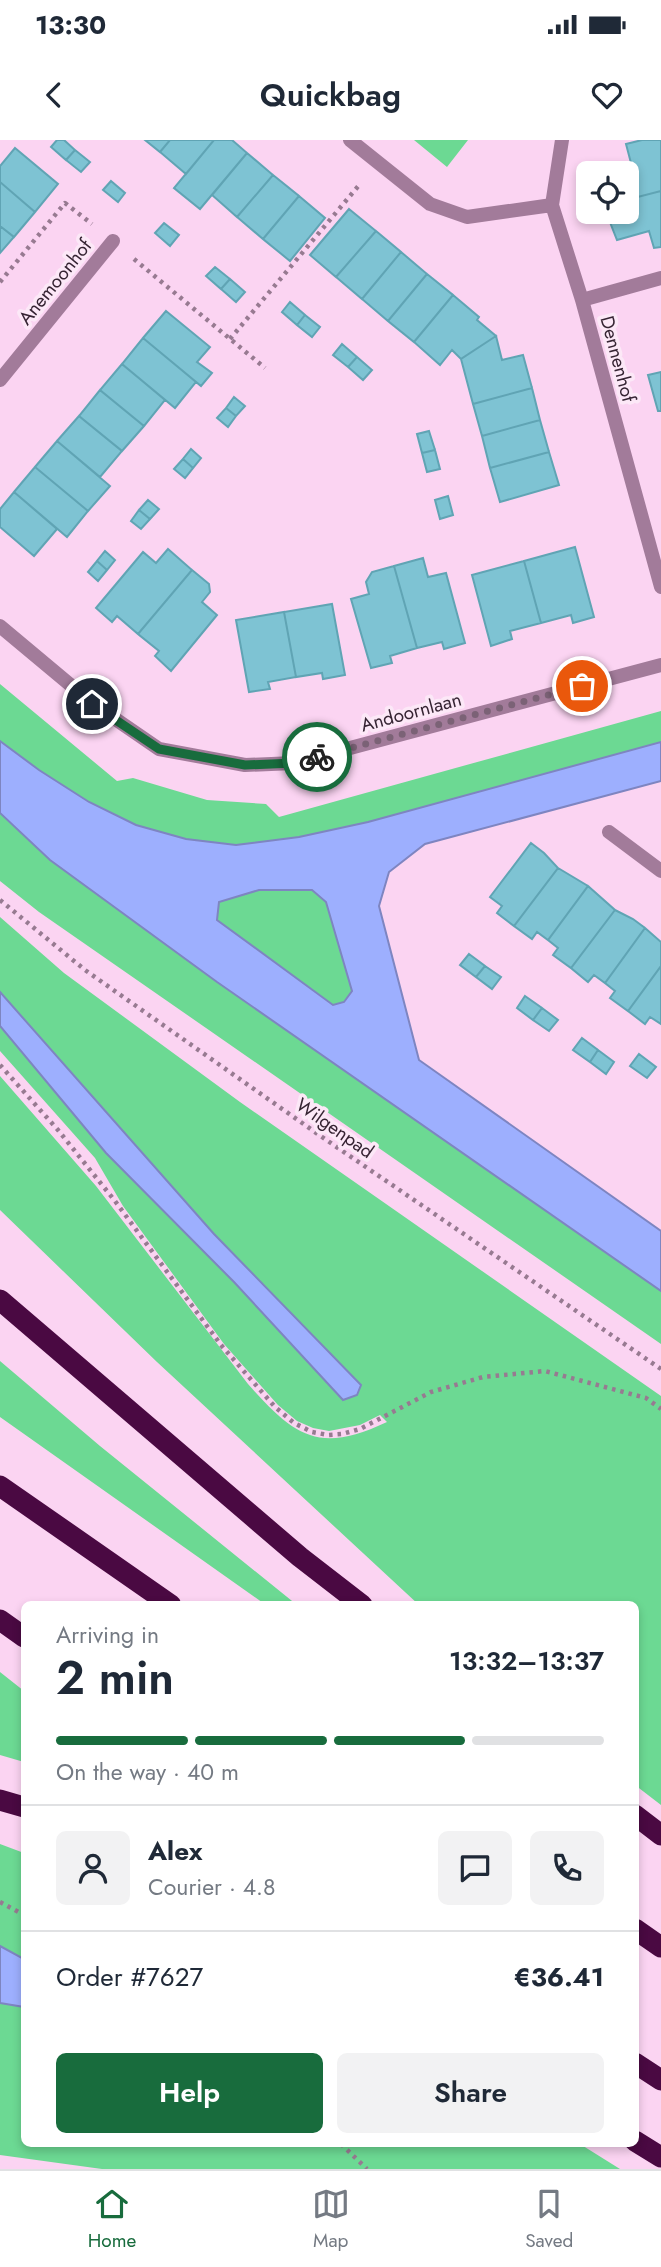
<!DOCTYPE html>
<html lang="en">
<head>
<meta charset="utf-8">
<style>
	:root { --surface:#fff; --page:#f2f2f3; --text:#1f2937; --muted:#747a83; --line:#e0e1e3; --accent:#186c3d }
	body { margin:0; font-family:Jost,sans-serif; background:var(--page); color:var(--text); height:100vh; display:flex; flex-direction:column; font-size:26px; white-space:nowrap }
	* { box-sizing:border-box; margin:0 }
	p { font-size:23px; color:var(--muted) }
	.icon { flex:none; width:38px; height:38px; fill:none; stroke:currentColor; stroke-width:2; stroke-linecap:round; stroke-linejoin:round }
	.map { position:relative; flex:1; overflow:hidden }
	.details { position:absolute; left:21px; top:1461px; width:618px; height:546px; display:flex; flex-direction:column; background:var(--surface); border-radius:10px; box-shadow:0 4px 10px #0003 }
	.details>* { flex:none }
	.tools { position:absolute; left:576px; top:21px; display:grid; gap:14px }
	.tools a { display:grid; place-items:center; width:63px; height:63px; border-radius:10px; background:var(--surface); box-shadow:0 4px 10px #0003; font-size:35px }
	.pin { position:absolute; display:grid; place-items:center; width:60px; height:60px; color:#fff; margin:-30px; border:4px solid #fff; border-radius:50%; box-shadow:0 2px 7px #0007 }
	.courier { position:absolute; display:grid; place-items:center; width:70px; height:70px; margin:-35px; border:5px solid #186c3d; border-radius:50%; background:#fff; color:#222; box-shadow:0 2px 9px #0007 }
	.headline em { font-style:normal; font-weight:600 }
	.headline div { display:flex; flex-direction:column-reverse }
	.headline { display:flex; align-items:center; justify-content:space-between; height:119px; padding:0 35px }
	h1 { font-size:46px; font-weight:600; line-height:52px }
	.bar { display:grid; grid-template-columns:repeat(4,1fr); gap:10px 7px; align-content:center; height:84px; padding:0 35px }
	.bar i { height:9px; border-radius:5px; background:var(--line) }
	.bar .selected { background:var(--accent) }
	.bar p { grid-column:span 4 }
	.line { display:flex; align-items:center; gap:18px; padding:0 35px; border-top:2px solid var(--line) }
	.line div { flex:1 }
	.round { display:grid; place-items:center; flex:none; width:74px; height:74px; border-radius:10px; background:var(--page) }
	.button { display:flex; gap:14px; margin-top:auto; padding:14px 35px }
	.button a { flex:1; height:80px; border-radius:10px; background:var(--accent); color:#fff; font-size:28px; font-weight:600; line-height:80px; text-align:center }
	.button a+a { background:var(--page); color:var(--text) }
	.status { display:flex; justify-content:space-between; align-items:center; height:49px; padding:0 35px; background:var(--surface); direction:ltr }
	.status svg { height:19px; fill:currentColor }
	header { display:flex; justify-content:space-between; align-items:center; height:91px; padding:0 35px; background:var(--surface); font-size:32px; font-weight:600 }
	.tab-bar { display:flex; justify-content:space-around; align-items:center; height:98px; border-top:2px solid var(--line); background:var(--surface); font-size:19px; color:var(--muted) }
	.tab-bar a { display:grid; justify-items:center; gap:4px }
	.tab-bar .selected { color:var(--accent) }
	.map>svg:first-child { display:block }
	.green { fill:#6cd993 }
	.water { fill:#9daffe; stroke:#7e85c1; stroke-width:2; fill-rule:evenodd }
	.building { fill:#7ec3d3; stroke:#60a4b4; stroke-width:2 }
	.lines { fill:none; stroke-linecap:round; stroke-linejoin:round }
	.path { stroke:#977a91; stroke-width:4.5; stroke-dasharray:3.5 5; stroke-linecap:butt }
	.minor { stroke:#a27b9a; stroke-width:14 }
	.motorway { stroke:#4a0942; stroke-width:21 }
	.done { stroke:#7b6276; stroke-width:7; stroke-dasharray:0 12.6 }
	.route { stroke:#186c3d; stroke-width:9 }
	.labels { text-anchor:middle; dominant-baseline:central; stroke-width:7; stroke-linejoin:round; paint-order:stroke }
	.street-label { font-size:19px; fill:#362433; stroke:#fce8f7 }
</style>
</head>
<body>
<div class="status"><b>13:30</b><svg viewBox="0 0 49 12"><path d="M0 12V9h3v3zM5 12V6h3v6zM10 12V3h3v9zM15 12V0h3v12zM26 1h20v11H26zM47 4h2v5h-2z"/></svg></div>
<header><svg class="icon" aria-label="back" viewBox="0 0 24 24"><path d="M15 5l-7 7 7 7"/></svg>Quickbag<svg class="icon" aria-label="heart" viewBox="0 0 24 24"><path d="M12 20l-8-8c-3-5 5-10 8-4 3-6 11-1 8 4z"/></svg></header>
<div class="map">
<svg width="661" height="2029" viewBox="0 0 661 2029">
	<rect width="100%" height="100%" fill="#fbd4f2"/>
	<path class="green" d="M414 0H468L447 27Z
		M0 544 117 641 133 638 207 660 266 664 279 677 661 571V602L368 682 299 697 236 705 186 699 136 685 89 662 39 630 0 601Z
		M0 673 50 720 217 842 661 1151V1204L39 772 0 741Z
		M259 750H312L326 762 353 851 344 863 333 866 217 780 219 762Z
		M0 777 64 833 240 962 661 1256V1665L635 1645V1465H419L157 1222 0 1070V936L96 1046 248 1244C295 1297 319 1314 387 1282L380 1275 360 1285 329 1291 313 1288 297 1281 278 1265 224 1204 123 1066 95 1018 0 911V886L106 1013 234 1142 343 1260 357 1255 361 1246 214 1094 0 852Z
		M0 1221 100 1306 297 1465H266L0 1277Z
		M0 1532 24 1551V1622L0 1615Z
		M0 1704 24 1713V1819L0 1806Z
		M0 1863 24 1867V2004H580L620 2029H102L0 2015Z"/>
	<path class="water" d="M0 601 39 630 89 662 136 685 186 699 236 705 299 697 368 682 661 602V641L425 704 389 732 379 766 419 920 661 1091V1151L217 842 50 720 0 673ZM259 750H312L326 762 352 851 344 862 333 865 217 780 219 762Z
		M0 852 214 1094 361 1245 357 1255 343 1260 234 1142 106 1013 0 886Z
		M0 1806 24 1819V1867L0 1863Z"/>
	<path class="building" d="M57 0H64L75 10 66 20 51 7Z
		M145 0H170L160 12Z
		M170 0H214L186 34 160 12Z
		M214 0H232L247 13 200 69 174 48Z
		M642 0H661V51L626 60V33H600L599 31 631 23 626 4Z
		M15 8 58 44 35 72 0 42V26Z
		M75 10 90 22 81 32 66 20Z
		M247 13 273 35 237 77 212 55Z
		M273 35 299 56 263 99 237 77Z
		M111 41 125 53 118 62 103 50Z
		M0 42 35 72 14 97 0 86Z
		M661 51V107L654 108 649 91 617 100 606 72H626V60Z
		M299 56 325 78 290 121 263 99Z
		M349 69 376 91 336 137 310 115Z
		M164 83 179 95 170 106 155 93Z
		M0 86 14 97 0 113Z
		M376 91 401 112 362 159 336 137Z
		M401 112 427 134 388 181 362 159Z
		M215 127 230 139 221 149 206 136Z
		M427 134 453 155 414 202 388 181Z
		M230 139 245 152 236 162 221 149Z
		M453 155 479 177 477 180 496 196 461 219 452 210 440 225 414 202Z
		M290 162 305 175 297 185 282 172Z
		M166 171 210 207 197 222 212 233 201 246 143 198Z
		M305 175 320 187 312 197 297 185Z
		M496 196 502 220 523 215 532 248 473 264 461 219Z
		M143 198 196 242 175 268 122 224Z
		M342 204 357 217 348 227 333 215Z
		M357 217 372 230 363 240 348 227Z
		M122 224 165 260 144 286 100 250Z
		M661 232V271H658L648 235Z
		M532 248 540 280 482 296 473 264Z
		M100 250 144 286 122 311 79 276Z
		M234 257 245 266 236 276 226 268Z
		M226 268 236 276 228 287 217 278Z
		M79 276 122 311 100 337 57 301Z
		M540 280 549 312 490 328 482 296Z
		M429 291 435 310 422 313 417 294Z
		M57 301 110 346 88 371 35 327Z
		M191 309 201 318 193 328 183 319Z
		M435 310 440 329 427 332 422 313Z
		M549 312 559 345 500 362 490 328Z
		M183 319 193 328 185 338 174 329Z
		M35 327 88 371 67 397 14 352Z
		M14 352 57 389 34 416 0 387V369Z
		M448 356 453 375 440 379 435 360Z
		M148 360 159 369 150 379 139 370Z
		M139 370 150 379 141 389 131 381Z
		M575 407 594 477 573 483 571 475 541 483 524 421Z
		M168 409 192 430 138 494 117 476 112 482 96 468 143 412 156 423Z
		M105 411 115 420 107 430 97 421Z
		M423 418 428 437 446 433 465 503 444 509 442 502 417 508 394 426Z
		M97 421 107 430 98 441 88 432Z
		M524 421 541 483 510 491 512 499 491 506 472 435Z
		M394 426 417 508 390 516 392 523 371 528 351 459 369 454 366 442 372 432Z
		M192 430 209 444 210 452 202 462 217 475 171 531 155 516 159 511 138 494Z
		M332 464 345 535 323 539 322 533 296 537 284 472Z
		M284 472 296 537 268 542 270 549 249 552 236 480Z
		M531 703 544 713 558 728 514 786 497 773 502 766 490 757Z
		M558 728 588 746 548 800 537 792 532 799 514 786Z
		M588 746 615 770 571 828 553 815 558 808 548 800Z
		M615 770 633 779 645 788 605 843 594 835 588 842 571 828Z
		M645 788 661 802V826L628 871 610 858 615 851 605 843Z
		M469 814 485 826 476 837 460 825Z
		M485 826 501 837 492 849 476 837Z
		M661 826V884L650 877 645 884 628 871Z
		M525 856 542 868 533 880 517 868Z
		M542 868 558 880 549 891 533 880Z
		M582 898 598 910 590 922 573 910Z
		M598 910 614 922 606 934 590 922Z
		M639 914 656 927 647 938 630 926Z"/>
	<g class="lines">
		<path class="path" d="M134 119 265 228
			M0 142 65 63 92 84
			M230 199 360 44
			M0 760 85 830 322 997 661 1229
			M0 925 58 990 115 1061 221 1205 275 1267 294 1283 312 1292 328 1295 342 1294 360 1289 431 1252 483 1237 545 1231 646 1258 661 1269
			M0 1762 24 1775
			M341 2004 367 2029"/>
		<path class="minor" d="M350 0 430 64 467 77 552 65
			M562 0 552 65 582 160 661 447
			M582 160 661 138
			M0 240 113 101
			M0 486 92 563 159 609 245 625 294 623 661 525
			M609 692 661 731"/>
		<path class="motorway" d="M0 1160 300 1417 362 1465
			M0 1346 171 1465
			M0 1480 24 1497
			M0 1660 24 1667
			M635 1675 661 1695
			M635 1789 661 1807
			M635 1923 661 1940
			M635 2001 661 2017"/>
	</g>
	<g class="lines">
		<path class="done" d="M317 617 582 546"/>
		<path class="route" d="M92 564 159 609 245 625 294 623 317 617"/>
	</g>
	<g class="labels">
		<g class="street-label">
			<text transform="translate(55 142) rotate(-51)">Anemoonhof</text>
			<text transform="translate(618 219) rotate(75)">Dennenhof</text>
			<text transform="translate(411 572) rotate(-15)">Andoornlaan</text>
			<text transform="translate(335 988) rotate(35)">Wilgenpad</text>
		</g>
	</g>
</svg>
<div class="tools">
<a><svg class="icon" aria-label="locate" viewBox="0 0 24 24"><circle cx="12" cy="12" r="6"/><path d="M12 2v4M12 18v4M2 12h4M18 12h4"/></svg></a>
</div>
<div class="pin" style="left:582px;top:546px;background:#ea580c"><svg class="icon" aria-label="bag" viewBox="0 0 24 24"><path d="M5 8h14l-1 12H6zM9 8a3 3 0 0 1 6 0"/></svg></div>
<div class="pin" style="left:92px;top:564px;background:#1f2937"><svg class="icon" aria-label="home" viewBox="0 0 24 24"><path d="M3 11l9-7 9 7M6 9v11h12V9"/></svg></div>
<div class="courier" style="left:317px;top:617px"><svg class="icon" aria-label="bike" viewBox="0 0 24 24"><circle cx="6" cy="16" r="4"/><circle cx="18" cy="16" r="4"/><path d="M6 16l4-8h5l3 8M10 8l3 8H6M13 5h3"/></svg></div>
<section class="details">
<div class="headline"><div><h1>2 min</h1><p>Arriving in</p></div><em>13:32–13:37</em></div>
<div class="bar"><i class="selected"></i><i class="selected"></i><i class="selected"></i><i></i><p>On the way · 40 m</p></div>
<div class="line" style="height:126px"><a class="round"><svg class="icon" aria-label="person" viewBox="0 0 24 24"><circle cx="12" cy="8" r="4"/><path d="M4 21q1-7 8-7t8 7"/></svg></a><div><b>Alex</b><p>Courier · 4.8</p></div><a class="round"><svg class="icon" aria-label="chat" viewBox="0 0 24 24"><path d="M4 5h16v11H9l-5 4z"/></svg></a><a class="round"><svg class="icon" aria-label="phone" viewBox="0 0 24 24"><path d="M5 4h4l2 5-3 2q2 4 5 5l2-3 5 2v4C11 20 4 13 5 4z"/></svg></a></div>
<div class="line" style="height:91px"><div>Order #7627</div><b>€36.41</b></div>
<div class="button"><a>Help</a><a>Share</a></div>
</section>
</div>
<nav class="tab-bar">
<a class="selected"><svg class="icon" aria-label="home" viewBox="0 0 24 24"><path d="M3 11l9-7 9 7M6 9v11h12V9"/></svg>Home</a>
<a><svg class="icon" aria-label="map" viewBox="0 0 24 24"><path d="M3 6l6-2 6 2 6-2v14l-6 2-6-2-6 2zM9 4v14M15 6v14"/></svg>Map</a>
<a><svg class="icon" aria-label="saved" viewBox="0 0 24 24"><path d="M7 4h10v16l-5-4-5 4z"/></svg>Saved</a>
</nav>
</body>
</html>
